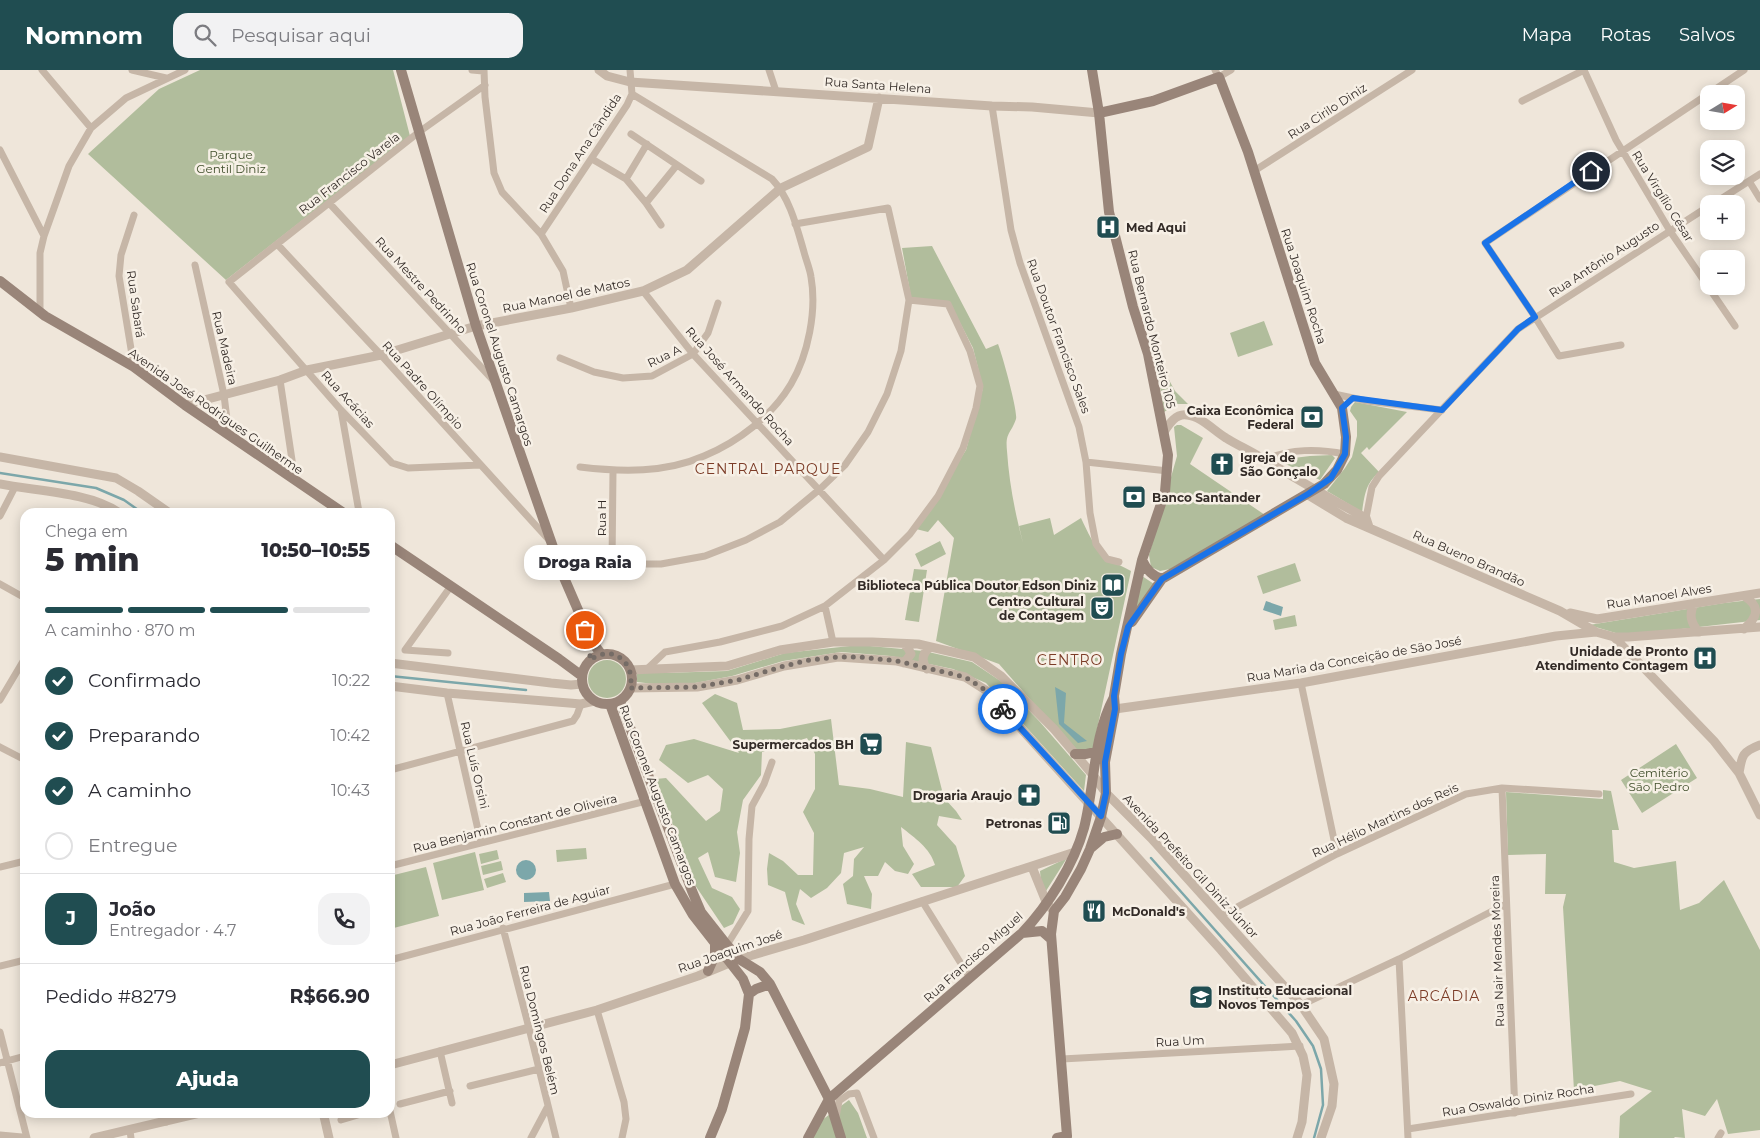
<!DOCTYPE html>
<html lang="pt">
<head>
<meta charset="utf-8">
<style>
	:root { --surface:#fff; --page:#f2f2f3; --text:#2b2b33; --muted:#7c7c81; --line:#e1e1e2; --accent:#204d51 }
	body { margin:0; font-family:Montserrat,sans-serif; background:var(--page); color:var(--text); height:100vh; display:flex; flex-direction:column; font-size:19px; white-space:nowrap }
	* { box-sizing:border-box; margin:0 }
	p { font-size:16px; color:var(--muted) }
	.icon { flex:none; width:28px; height:28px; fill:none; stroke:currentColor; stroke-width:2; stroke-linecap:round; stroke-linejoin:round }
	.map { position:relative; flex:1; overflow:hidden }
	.panel { position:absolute; left:20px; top:438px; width:375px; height:610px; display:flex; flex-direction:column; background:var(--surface); border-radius:15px; box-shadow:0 2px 12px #0003 }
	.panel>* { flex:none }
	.needle { width:32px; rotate:79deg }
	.tools { position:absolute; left:1700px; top:15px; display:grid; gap:10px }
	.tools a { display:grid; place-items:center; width:45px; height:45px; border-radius:10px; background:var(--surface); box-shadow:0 2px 12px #0003; font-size:25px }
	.pin { position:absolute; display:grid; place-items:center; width:42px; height:42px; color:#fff; margin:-21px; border:2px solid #fff; border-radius:50%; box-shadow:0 1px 5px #0007 }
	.courier { position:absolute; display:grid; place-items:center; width:50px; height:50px; margin:-25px; border:4px solid #1a73e8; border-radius:50%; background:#fff; color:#222; box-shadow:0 1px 6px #0007 }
	.bubble { position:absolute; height:35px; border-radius:15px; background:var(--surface); box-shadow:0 2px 12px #0003; font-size:16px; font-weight:800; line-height:35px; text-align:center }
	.headline em { font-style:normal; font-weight:800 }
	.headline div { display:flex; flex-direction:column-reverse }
	.headline { display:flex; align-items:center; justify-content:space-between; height:85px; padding:0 25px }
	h1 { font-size:32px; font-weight:800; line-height:38px }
	.bar { display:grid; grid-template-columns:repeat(4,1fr); gap:8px 5px; align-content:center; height:60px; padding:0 25px }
	.bar i { height:6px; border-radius:4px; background:var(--line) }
	.bar .current { background:var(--accent) }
	.bar p { grid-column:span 4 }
	.line { display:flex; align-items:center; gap:12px; padding:0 25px; border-top:1px solid var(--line) }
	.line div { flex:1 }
	.round { display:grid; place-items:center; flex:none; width:52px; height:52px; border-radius:15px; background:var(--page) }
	ol { padding:0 25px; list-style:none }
	li { display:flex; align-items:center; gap:15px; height:55px }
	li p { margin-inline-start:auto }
	li .icon { padding:5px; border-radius:50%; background:var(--accent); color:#fff; stroke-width:4 }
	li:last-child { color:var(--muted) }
	li i { width:28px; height:28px; border:2px solid var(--line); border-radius:50% }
	.action { display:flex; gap:10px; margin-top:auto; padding:10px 25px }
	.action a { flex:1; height:58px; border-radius:15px; background:var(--accent); color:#fff; font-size:20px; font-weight:800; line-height:58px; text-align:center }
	header { display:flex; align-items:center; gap:30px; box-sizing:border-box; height:70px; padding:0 25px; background:var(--accent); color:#fff }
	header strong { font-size:24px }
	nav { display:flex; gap:28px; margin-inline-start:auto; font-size:18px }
	.search { width:350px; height:45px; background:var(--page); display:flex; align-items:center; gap:12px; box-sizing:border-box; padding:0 18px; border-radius:15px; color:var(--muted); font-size:19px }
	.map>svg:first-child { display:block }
	.green { fill:#b1bd9c }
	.water { fill:#7ca7aa }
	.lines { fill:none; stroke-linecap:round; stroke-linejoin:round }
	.stream { stroke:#7ca7aa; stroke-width:2.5 }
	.minor { stroke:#c6b6a7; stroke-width:7 }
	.tertiary { stroke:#c6b6a7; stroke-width:9 }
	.secondary { stroke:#998579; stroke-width:10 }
	.done { stroke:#756c66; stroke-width:5; stroke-dasharray:0 9 }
	.route { stroke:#1a73e8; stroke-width:6 }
	.labels { text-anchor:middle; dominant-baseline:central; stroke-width:5; stroke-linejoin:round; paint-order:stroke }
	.street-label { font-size:12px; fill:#332b27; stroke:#f7f0e6 }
	.park-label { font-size:12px; fill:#42502d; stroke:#f7f0e6 }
	.poi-label { font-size:12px; font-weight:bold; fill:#332b27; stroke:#f7f0e6; text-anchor:end }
	.neighbourhood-label { font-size:14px; letter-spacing:1px; fill:#7c3c27; stroke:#f7f0e6 }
</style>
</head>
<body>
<header>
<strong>Nomnom</strong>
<div class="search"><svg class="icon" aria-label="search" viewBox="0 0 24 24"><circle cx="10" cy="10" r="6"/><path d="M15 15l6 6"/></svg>Pesquisar aqui</div>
<nav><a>Mapa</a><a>Rotas</a><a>Salvos</a></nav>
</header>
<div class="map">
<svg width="1760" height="1068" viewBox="0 0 1760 1068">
	<rect width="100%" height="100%" fill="#efe6da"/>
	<path class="green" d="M200 0H393L410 66 226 210 88 84 159 19Z
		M932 176 986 279 998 274C1002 284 1018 341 1016 349 1011 364 1005 362 1007 381 1009 412 1015 443 1023 473L1019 456 1050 448 1054 465 1081 448C1096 480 1099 485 1131 501L1093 678 1078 681 1042 643 999 594 936 571 954 468 938 450 928 462 916 459 966 380 983 318 973 278 951 235 911 227 902 178Z
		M1264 251 1273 275 1238 287 1230 263Z
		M1155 284 1175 321 1188 334H1177L1164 342Z
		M1355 332 1407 342 1369 380 1367 377 1361 383 1379 402C1365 415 1365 424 1362 442L1327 421 1345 398 1352 387 1357 366V351L1350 341 1351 337Z
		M1177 355H1181L1203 368 1190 394 1265 445 1170 499 1160 501 1151 497 1149 485 1177 386 1174 357Z
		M1332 385 1335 388 1320 410 1277 390 1310 386Z
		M940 471 946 484 921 497 915 484Z
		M1295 493 1301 511 1263 524 1257 506Z
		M914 499 927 500 919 552 905 550Z
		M1142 506 1154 514 1134 544Z
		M1760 529V550L1655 562 1619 564 1589 555 1724 533Z
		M1295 545 1297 556 1275 560 1273 550Z
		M859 575 924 581 972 592 1002 612 1040 652 1086 705 1084 721 986 613 953 599 891 586 841 582 783 591 732 606 695 613 654 614 637 612V601L664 603 727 601 785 583Z
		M588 609a19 19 0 1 1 38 0a19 19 0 1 1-38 0Z
		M715 624 737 633 743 660 780 659 831 649 839 715 870 719 903 727 906 672 931 677 944 728 956 741 962 750 939 746 937 755 956 776 965 806 957 817H921L912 804 935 795C930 778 915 768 901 757L903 776 914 794 908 804 895 801 885 792 878 806H864L872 824 871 839 847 834 843 814 853 806 854 789 864 777 844 783 841 803 827 818 811 828 800 819 796 834 805 855 792 850 785 822 768 815 767 799 769 783 783 791 798 805H813L814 763 803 742 815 719V684L807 668 762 682 761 705 743 730 737 762 740 783 736 812 715 807 708 782 698 788 712 818 732 827 740 839 733 854 724 858 695 815 656 709 666 708 706 751 720 741 723 719 708 705 688 713 659 690 666 675 694 669 739 683 702 633Z
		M1676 674 1697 708 1642 743 1621 710Z
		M1603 720 1611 721 1619 760H1612L1614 792 1634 798 1676 791 1680 840 1699 833 1724 810 1760 880V1060L1728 1064 1717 1029 1705 1046 1682 1039 1685 1068 1675 1067 1674 1068H1619L1620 1046 1652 1021 1620 1011 1574 1020 1563 837 1566 824H1545L1546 784 1508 785 1506 722 1603 729Z
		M586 778 587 789 557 792 556 780Z
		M497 780 499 789 481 794 479 784Z
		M475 782 484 820 442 830 433 793Z
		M1067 788 1046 821 1041 812 1040 801Z
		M501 791 503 800 483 805 481 796Z
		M426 797 439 846 390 859V806Z
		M503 803 506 812 487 818 484 809Z
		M849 1030 858 1043 867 1068H811L818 1053Z"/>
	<path class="water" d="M1266 531 1283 537 1281 546 1263 540Z
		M1055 617 1066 623 1064 653 1087 671 1078 673 1059 654Z
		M516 800a10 10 0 1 1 20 0a10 10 0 1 1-20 0Z
		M549 822 550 831 524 832V823Z"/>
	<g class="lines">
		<path class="stream" d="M0 403 96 418 124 430 141 442
			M390 606 526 620
			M1151 788 1296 951 1313 976 1321 999 1323 1035 1314 1068"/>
		<path class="minor" d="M42 0 91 58
			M132 0 166 8
			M472 0 483 1
			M484 0 485 27 494 103 502 122 541 164 563 201 571 238
			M769 0 776 21
			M1215 0 1219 7 1231 0
			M1584 0 1616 70 1670 161 1735 256
			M1522 31 1584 0
			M992 36 1011 160 1020 193 1079 357 1086 392 1090 443 1096 474 1107 489 1119 492
			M631 64 701 111
			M0 80 44 166
			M592 89 626 109 646 133 661 155
			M1254 101 1412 0
			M626 109 647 74
			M1749 111 1760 129
			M646 133 677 95
			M330 134 493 310
			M1713 134 1760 104
			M134 145 121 185 119 206 134 297
			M541 164 627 35 632 24 630 0
			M277 174 381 285 549 470
			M195 195 224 325 229 366
			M643 221 693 284 884 490
			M40 242V183L44 166 69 96 91 58 126 28 185 0
			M1621 275 1559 286 1535 247 1485 173 1744 0
			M560 288 594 302 623 308 652 306 693 284 708 263 718 233
			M280 310 295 410
			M1334 324 1367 331 1442 340
			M341 340 359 442
			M1266 390C1288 378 1320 379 1345 384
			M1086 392 1168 401
			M480 395 408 398 392 393 341 340 229 212 419 62 485 15
			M580 397C622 402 665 403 704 386 738 372 772 346 791 314 808 285 817 241 811 207 810 199 806 190 804 182 797 158 790 128 772 109L632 24
			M0 446 15 417
			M1366 448 1372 417 1379 406 1518 259 1709 136
			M612 494 613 401
			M562 503 612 494H661L705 486 746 470 780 452 820 419 845 395 868 362 887 324 901 281 909 230 888 138 795 154
			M0 514 25 528
			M825 536 833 572
			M448 583 405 580 451 516
			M647 599 665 582 720 572 782 556 825 536 884 490 910 464 938 426 963 378 976 338 980 316 970 281 948 234 909 230
			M1301 613 1337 784
			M447 623 481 773
			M0 630 25 588
			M0 677 25 690
			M390 700 573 651 577 645 581 634
			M1502 718 1515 1043
			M390 796 646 731
			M0 797 25 791
			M922 831 970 908
			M1222 845 1337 784 1466 724 1502 718 1599 724
			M503 858 529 958 556 1068
			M727 875 748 841 749 769 752 736 764 714 772 692
			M1399 889 1408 1068
			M390 890 675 814
			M0 896 25 890
			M1301 935 1399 889 1506 834
			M597 940 624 1032 626 1049 622 1068
			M0 962 27 1068
			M440 981 452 1033
			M1062 989 1300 976
			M0 993 25 986
			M470 1016 539 999
			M400 1034 450 1021
			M390 1041 396 1068
			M164 1042 166 1052
			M836 1047 839 1031 849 1024 857 1023 874 1068
			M341 1050 368 1042
			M1408 1059 1631 1024
			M130 1061 131 1068
			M531 1068 548 1036
			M1718 1068 1721 1063"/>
		<path class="tertiary" d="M599 0 607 6 630 12 992 36 1032 37 1099 43
			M185 335 280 310 307 300 381 285 476 256 571 238 643 221 687 200 781 118 868 77 879 28
			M1164 362C1169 354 1176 343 1187 345 1201 346 1214 361 1226 368 1237 375 1249 380 1260 387 1295 408 1330 429 1366 448L1369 457
			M0 387 116 408 138 421 168 442
			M0 414C35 421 89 422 118 442
			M1308 425 1346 448 1560 541 1596 562 1614 567H1628L1760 557
			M1744 526C1760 536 1759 546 1744 559
			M1695 533C1688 543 1691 554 1699 562
			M1570 543 1597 549 1760 523
			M1614 567 1714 671 1739 703 1760 745
			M904 574 908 578 911 584 904 593
			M390 593 551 613 571 615 582 614
			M927 599C921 591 922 584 930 577
			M630 600 727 596 780 580 833 572H872L918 574 974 587 1001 606 1054 659 1093 705 1106 723 1151 768 1301 935 1324 969 1334 1014 1332 1036 1321 1068
			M390 616 447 623 581 634 594 631
			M630 618 697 617 737 610 784 596 838 587 897 591 965 607 987 621 1221 880 1292 963 1303 986 1307 1005 1302 1052 1297 1068
			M1115 639 1301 613 1556 566 1596 562
			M1739 703C1742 685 1742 682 1760 675
			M1032 797 1047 834 1054 841
			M390 995 597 940 698 906 739 889 804 870 1075 782
			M323 1042 329 1068
			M0 1066 22 1068
			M94 1068 204 1042"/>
		<path class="secondary" d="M401 0 476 256 562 503 591 570 601 584
			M1099 43 1153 31 1219 7 1248 82 1315 293 1342 338 1346 367 1345 384 1337 400 1324 414 1162 509 1132 552
			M0 211 45 246 134 297 185 335 342 442
			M390 475 559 589 582 606
			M1142 490C1146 499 1152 506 1162 509
			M582 609a25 25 0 1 1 50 0a25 25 0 1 1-50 0Z
			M620 631 692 821 701 842 727 875 739 889 760 902 770 914 829 1029 841 1068
			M610 634 675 814 693 845 743 909 749 924 745 958 722 1039 710 1068
			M1075 684H1086L1098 681
			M1091 778 1104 767 1117 764
			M1022 863 1042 861 1051 869
			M708 901 715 885V874
			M749 924 756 919 770 914
			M808 1068 829 1029 1022 863C1048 836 1074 794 1084 758 1095 715 1093 666 1114 627
			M1057 1068 1067 1066 1051 864 1054 841 1065 827 1081 799 1090 779 1101 747 1106 723 1105 692 1115 639 1114 626 1121 584 1142 490 1165 422 1168 385 1148 284 1133 237 1109 142 1099 43 1092 0"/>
	</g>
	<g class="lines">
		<path class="done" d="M585 560 590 570V590C613 573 636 593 630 618L697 617 738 610 784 596 810 590 838 587H861L897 591 965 607 987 621 1003 639"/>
		<path class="route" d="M1003 639 1101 746 1106 723 1105 692 1115 639 1114 626 1121 584 1128 557 1162 509 1308 424 1331 408 1345 384 1346 367 1342 338 1353 328 1442 340 1518 259 1535 247 1485 173 1591 101"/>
	</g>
	<defs>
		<g id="hospital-square" transform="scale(1.25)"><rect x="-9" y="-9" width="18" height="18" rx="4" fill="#204d51" stroke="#f7f0e6"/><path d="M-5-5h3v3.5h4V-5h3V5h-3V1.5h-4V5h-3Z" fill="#fff"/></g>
		<g id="bank-square" transform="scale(1.25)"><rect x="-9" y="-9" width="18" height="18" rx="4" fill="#204d51" stroke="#f7f0e6"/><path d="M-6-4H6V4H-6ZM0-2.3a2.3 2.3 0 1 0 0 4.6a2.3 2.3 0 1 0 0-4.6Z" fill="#fff"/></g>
		<g id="church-square" transform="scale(1.25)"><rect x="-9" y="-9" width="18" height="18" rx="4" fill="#204d51" stroke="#f7f0e6"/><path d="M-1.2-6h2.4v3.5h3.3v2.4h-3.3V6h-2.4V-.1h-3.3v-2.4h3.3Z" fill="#fff"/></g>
		<g id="library-square" transform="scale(1.25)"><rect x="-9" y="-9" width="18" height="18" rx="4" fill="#204d51" stroke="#f7f0e6"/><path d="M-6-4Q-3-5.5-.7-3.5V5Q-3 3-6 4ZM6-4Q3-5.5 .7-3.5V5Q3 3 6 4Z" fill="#fff"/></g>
		<g id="theatre-square" transform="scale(1.25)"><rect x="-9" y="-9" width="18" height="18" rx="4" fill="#204d51" stroke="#f7f0e6"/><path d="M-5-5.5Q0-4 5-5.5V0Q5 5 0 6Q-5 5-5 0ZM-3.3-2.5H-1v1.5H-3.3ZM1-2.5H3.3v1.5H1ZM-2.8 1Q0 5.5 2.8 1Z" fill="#fff"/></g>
		<g id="supermarket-square" transform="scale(1.25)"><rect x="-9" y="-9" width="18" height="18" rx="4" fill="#204d51" stroke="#f7f0e6"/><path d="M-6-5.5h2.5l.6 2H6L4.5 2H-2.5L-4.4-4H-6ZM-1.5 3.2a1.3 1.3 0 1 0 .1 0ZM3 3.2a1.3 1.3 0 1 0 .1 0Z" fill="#fff"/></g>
		<g id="pharmacy-square" transform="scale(1.25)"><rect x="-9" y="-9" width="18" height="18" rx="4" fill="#204d51" stroke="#f7f0e6"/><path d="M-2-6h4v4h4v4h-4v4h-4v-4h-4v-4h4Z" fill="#fff"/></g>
		<g id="fuel-square" transform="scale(1.25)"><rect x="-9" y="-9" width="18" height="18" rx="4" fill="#204d51" stroke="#f7f0e6"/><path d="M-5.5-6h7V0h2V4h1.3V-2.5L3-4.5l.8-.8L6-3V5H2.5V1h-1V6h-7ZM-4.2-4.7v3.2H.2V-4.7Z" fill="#fff"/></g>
		<g id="restaurant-square" transform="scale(1.25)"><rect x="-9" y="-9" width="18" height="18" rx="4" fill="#204d51" stroke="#f7f0e6"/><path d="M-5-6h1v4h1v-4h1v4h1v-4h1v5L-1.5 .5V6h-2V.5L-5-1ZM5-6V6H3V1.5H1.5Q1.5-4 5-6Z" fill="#fff"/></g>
		<g id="school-square" transform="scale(1.25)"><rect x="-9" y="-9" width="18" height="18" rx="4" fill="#204d51" stroke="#f7f0e6"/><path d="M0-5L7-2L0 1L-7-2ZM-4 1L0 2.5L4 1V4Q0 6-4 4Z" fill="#fff"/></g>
	</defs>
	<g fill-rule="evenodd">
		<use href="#hospital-square" x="1108" y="157"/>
		<use href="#bank-square" x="1312" y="347"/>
		<use href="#church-square" x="1222" y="394"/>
		<use href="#bank-square" x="1134" y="427"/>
		<use href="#library-square" x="1113" y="515"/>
		<use href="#theatre-square" x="1102" y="538"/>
		<use href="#hospital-square" x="1705" y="588"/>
		<use href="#supermarket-square" x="871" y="674"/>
		<use href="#pharmacy-square" x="1029" y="725"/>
		<use href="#fuel-square" x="1059" y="753"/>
		<use href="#restaurant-square" x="1094" y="841"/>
		<use href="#school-square" x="1201" y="927"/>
	</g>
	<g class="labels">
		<g class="street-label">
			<text transform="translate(878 15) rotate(4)">Rua Santa Helena</text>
			<text transform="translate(1327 41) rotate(-33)">Rua Cirilo Diniz</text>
			<text transform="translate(580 83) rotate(-57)">Rua Dona Ana Cândida</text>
			<text transform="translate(349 103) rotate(-38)">Rua Francisco Varela</text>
			<text transform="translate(1663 126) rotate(58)">Rua Virgílio César</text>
			<text transform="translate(1604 189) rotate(-33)">Rua Antônio Augusto</text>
			<text transform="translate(421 215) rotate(47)">Rua Mestre Pedrinho</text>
			<text transform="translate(1304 216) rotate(72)">Rua Joaquim Rocha</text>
			<text transform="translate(566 225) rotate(-12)">Rua Manoel de Matos</text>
			<text transform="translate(136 234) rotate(82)">Rua Sabará</text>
			<text transform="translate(1152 259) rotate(76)">Rua Bernardo Monteiro 105</text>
			<text transform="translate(1059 266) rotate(70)">Rua Doutor Francisco Sales</text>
			<text transform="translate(225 278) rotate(77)">Rua Madeira</text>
			<text transform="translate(500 284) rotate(72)">Rua Coronel Augusto Camargos</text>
			<text transform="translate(664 286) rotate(-26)">Rua A</text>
			<text transform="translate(423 315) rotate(48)">Rua Padre Olímpio</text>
			<text transform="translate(740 316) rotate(48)">Rua José Armando Rocha</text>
			<text transform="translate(348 329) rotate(48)">Rua Acácias</text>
			<text transform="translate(216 341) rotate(35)">Avenida José Rodrigues Guilherme</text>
			<text transform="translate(601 448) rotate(-90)">Rua H</text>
			<text transform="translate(1469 488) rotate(24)">Rua Bueno Brandão</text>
			<text transform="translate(1659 526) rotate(-9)">Rua Manoel Alves</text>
			<text transform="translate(1354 589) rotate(-10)">Rua Maria da Conceição de São José</text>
			<text transform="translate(475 695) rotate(77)">Rua Luís Orsini</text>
			<text transform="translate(658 725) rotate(69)">Rua Coronel Augusto Camargos</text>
			<text transform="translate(1385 750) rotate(-25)">Rua Hélio Martins dos Reis</text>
			<text transform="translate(515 753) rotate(-14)">Rua Benjamin Constant de Oliveira</text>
			<text transform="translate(1191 796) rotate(47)">Avenida Prefeito Gil Diniz Júnior</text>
			<text transform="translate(530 840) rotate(-15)">Rua João Ferreira de Aguiar</text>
			<text transform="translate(730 881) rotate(-19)">Rua Joaquim José</text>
			<text transform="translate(1497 881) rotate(-92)">Rua Nair Mendes Moreira</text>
			<text transform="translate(973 887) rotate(-42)">Rua Francisco Miguel</text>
			<text transform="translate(540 960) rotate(76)">Rua Domingos Belém</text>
			<text transform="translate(1180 971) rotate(-3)">Rua Um</text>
			<text transform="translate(1518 1030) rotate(-9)">Rua Oswaldo Diniz Rocha</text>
		</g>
		<g class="park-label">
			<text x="231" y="84">Parque<tspan x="231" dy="14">Gentil Diniz</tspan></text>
			<text x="1659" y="702">Cemitério<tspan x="1659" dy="14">São Pedro</tspan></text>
		</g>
		<g class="poi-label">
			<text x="1126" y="157" text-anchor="start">Med Aqui</text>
			<text x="1294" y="340">Caixa Econômica<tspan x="1294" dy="14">Federal</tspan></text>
			<text x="1240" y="387" text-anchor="start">Igreja de<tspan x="1240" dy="14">São Gonçalo</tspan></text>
			<text x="1152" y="427" text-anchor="start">Banco Santander</text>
			<text x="1096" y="515">Biblioteca Pública Doutor Edson Diniz</text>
			<text x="1084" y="531">Centro Cultural<tspan x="1084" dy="14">de Contagem</tspan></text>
			<text x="1688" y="581">Unidade de Pronto<tspan x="1688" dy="14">Atendimento Contagem</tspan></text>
			<text x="854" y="674">Supermercados BH</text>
			<text x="1012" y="725">Drogaria Araujo</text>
			<text x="1042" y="753">Petronas</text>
			<text x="1112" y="841" text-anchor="start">McDonald's</text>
			<text x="1218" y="920" text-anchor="start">Instituto Educacional<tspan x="1218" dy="14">Novos Tempos</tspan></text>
		</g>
		<g class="neighbourhood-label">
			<text x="768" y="399">CENTRAL PARQUE</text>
			<text x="1070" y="590">CENTRO</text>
			<text x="1444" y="926">ARCÁDIA</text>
		</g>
	</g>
</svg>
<div class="tools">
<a><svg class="needle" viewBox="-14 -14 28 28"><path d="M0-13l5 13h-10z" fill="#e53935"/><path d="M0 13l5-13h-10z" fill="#7c7c81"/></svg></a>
<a><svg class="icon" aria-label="layers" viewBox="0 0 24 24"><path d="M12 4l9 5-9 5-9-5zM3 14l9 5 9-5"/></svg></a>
<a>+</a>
<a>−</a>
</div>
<div class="pin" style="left:585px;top:560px;background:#ea580c"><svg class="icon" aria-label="bag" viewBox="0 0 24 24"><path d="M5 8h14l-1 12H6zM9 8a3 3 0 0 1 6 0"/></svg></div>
<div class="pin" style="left:1591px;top:101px;background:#1f2937"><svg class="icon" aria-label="home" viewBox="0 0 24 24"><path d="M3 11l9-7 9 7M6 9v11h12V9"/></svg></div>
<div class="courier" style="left:1003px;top:639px"><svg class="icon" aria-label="bike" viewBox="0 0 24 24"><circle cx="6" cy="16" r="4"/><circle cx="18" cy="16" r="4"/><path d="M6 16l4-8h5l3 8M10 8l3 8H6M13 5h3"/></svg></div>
<div class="bubble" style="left:524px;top:475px;width:122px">Droga Raia</div>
<section class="panel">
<div class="headline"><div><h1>5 min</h1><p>Chega em</p></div><em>10:50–10:55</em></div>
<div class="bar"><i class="current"></i><i class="current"></i><i class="current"></i><i></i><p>A caminho · 870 m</p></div>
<ol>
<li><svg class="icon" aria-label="check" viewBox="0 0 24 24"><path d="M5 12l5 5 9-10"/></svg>Confirmado<p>10:22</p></li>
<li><svg class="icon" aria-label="check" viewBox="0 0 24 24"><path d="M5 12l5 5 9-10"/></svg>Preparando<p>10:42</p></li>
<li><svg class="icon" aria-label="check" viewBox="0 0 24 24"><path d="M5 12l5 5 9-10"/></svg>A caminho<p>10:43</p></li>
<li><i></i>Entregue</li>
</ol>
<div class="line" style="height:90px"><b class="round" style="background:var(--accent);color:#fff">J</b><div><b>João</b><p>Entregador · 4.7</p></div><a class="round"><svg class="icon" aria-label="phone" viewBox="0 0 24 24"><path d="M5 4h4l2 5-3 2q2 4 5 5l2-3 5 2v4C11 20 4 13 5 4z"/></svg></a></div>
<div class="line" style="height:65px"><div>Pedido #8279</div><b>R$66.90</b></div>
<div class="action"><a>Ajuda</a></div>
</section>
</div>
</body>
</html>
